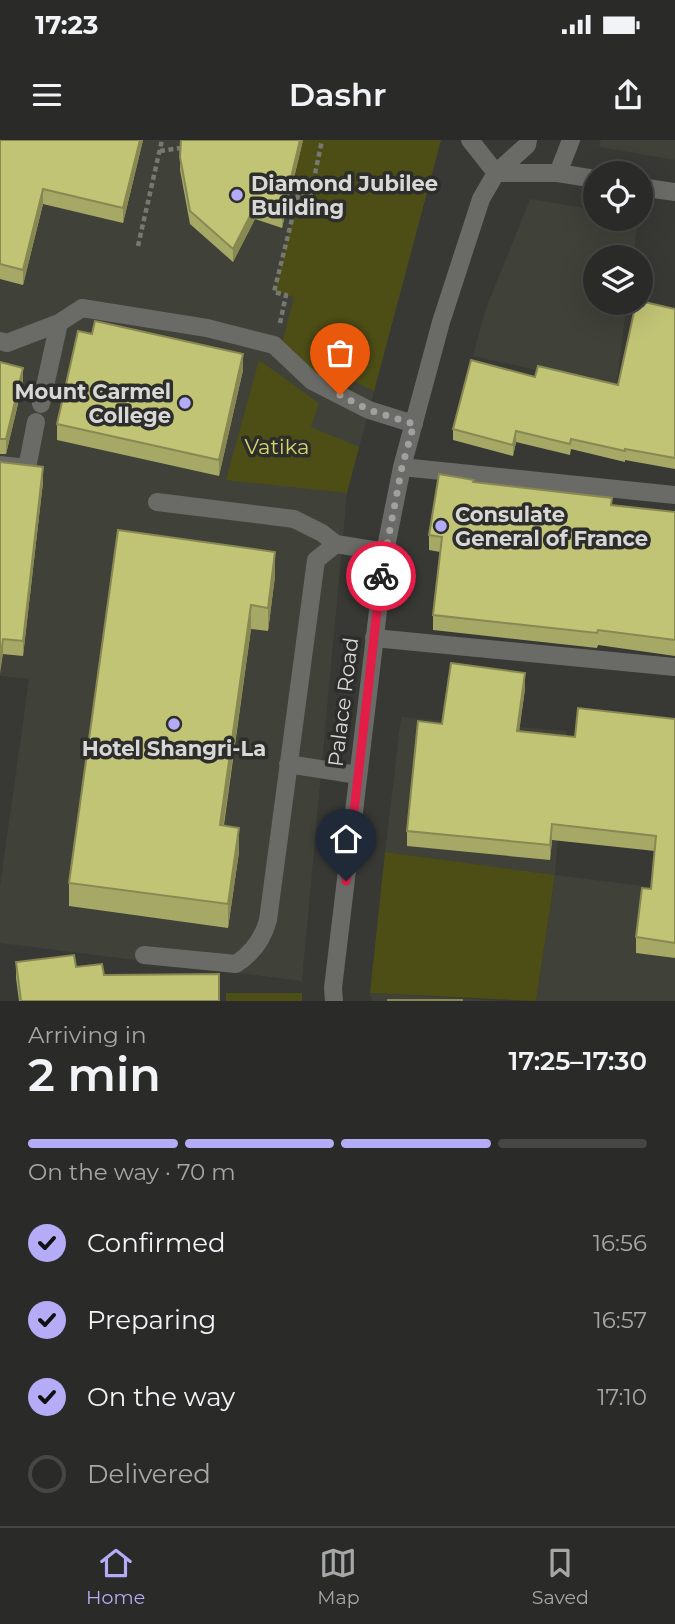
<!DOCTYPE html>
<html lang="en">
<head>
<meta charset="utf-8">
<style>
	:root { --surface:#2a2a28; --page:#323230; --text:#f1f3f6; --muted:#a5a7a8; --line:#464645; --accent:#b5acf8 }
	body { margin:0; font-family:Montserrat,sans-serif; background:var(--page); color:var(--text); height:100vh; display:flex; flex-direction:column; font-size:26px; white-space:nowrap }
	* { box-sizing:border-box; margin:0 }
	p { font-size:23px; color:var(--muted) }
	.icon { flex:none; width:38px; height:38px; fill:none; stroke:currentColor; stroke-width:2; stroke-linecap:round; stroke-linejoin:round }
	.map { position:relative; height:861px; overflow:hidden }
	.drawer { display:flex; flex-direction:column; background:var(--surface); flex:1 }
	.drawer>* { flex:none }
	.buttons { position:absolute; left:583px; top:21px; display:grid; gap:14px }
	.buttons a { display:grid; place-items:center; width:70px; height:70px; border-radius:50%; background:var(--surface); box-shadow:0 7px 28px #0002,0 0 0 2px var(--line); font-size:35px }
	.pin { position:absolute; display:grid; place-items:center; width:60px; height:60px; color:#fff; margin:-72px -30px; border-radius:50% 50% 50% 0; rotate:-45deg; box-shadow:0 0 7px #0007 }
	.pin .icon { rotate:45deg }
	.courier { position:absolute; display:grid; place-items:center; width:70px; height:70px; margin:-35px; border:5px solid #e11d48; border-radius:50%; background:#fff; color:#222; box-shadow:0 2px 9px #0007 }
	.overview em { font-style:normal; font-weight:600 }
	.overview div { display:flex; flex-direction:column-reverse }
	.overview { display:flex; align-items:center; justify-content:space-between; height:119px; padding:0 28px }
	h1 { font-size:46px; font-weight:600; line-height:52px }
	.bar { display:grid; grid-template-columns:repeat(4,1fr); gap:10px 7px; align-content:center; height:84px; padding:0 28px }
	.bar i { height:9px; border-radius:5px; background:var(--line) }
	.bar .on { background:var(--accent) }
	.bar p { grid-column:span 4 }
	ol { padding:0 28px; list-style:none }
	li { display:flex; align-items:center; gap:21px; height:77px }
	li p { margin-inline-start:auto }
	li .icon { padding:7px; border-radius:50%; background:var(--accent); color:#111; stroke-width:4 }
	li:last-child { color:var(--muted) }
	li i { width:38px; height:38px; border:4px solid var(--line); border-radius:50% }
	.status { display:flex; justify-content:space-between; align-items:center; height:49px; padding:0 35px; background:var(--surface); direction:ltr }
	.status svg { height:19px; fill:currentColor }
	header { display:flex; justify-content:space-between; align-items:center; height:91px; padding:0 28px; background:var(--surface); font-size:32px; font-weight:600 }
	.menu { display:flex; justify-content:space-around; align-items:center; height:98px; border-top:2px solid var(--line); background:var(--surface); font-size:19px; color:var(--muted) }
	.menu a { display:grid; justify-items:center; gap:4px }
	.menu .on { color:var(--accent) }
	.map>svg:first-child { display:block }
	.built { fill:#404138 }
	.green { fill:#4d4d16 }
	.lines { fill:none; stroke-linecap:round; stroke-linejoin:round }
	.path { stroke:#777774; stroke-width:4.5; stroke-dasharray:5 3.5; stroke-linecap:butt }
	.minor { stroke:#6a6a67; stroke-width:18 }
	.wall { fill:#a6a865 }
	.shaded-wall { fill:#878852 }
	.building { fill:#c1c375; stroke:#878852; stroke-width:2 }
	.done { stroke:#a0a09e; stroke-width:7; stroke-dasharray:0 12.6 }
	.route { stroke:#e11d48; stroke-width:9 }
	.poi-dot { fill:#b5acf8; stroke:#2d2e2b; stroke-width:2.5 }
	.labels { text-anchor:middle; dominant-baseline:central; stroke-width:7; stroke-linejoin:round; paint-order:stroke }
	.poi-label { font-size:21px; font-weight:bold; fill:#d8d8d6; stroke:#2d2e2b; text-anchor:start }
	.park-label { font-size:21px; fill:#d4d66b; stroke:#2d2e2b }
	.street-label { font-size:21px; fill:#d8d8d6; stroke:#2d2e2b }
</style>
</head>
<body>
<div class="status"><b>17:23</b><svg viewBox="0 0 49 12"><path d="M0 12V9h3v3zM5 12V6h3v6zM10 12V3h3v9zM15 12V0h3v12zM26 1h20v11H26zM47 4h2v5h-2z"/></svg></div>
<header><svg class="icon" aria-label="menu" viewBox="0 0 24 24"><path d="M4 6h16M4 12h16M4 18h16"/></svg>Dashr<svg class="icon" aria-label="share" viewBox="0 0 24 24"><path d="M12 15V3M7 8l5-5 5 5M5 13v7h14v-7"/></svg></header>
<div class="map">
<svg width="675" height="861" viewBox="0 0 675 861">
	<rect width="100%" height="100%" fill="#383835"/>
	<path class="built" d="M0 0H441L347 353 302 841 0 803V746L29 539 0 536Z
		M601 0H675V20L599 7Z
		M530 59 595 70V79H638L633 117H595V163H627L616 248 473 216 485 171Z
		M401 577 567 591 555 735 675 750V861H536L555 735 385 713Z
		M370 853 507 861H371Z"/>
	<path class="green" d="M302 0H441L374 251 343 236 339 244 315 233 282 203 294 157 274 152 298 56 291 53Z
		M259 220 319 263 311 287 359 307 347 353 226 340Z
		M385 712 555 735 536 861 370 853Z
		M226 853H302V861H226Z"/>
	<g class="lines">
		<path class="path" d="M160 11 181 8
			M138 106 162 0
			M280 183 286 155 274 152 298 55 310 58 322 0"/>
		<path class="minor" d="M470 0 496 33
			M496 33H558L595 39
			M558 33 571 0
			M640 47 675 52
			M0 201 7 203 59 183
			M41 264 59 183 82 168 207 188 274 205 312 241 369 270 414 284
			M0 325 27 328 36 282
			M402 327 675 355
			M157 362 294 379 322 393 336 404
			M374 498 675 527
			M288 624 358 635
			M144 815 236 824C253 813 263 799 268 780L316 420 336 404 385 412
			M334 861 333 848 385 412 402 327 441 182 481 59 496 33 527 5 528 0"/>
	</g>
	<path class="wall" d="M0 0H143L123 83 43 64 23 145 0 139Z
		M181 0H303L282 88 255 79 233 122 190 84 180 30Z
		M675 169V329L625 320V322L571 309 570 315 516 302 513 316 453 300V289L535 237 618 245Z
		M0 222 23 243 6 314H0Z
		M243 230 219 336 57 300V284Z
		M0 322 43 342 23 516 3 514Z
		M474 342 612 365 675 372V516L598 505 597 508 433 490V475L440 412 429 410V395Z
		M118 390 275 436 268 491 251 489 224 685 239 712 228 788 69 766V743Z
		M525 549 519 591 575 597 675 579V818L636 813V797L651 749 655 711 552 700 550 720 407 706V691L442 584Z
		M16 822 76 827 104 835 219 861H19L16 838Z"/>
	<path class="shaded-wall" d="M140 0H143L123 83V68Z
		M300 0H303L282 88V75Z
		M43 49V64L23 145V130Z
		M255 66V79L233 122V109Z
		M243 214V230L219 336V320Z
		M23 228V243L6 314V299Z
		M516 291V302L513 316V305Z
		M43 327V342L23 516V501Z
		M275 412V436L268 491V468Z
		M251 465V489L220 709V685Z
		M3 499V514L0 534V519Z
		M525 533V549L517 607V591Z
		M552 684V700L550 720V705Z
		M239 688V712L228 788V764Z"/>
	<path class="building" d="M0 0H140L123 68 43 49 23 130 0 124Z
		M181 0H300L282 75 255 66 233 109 190 71 180 17Z
		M640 161 675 169V318L625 309V311L571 299 570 304 516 291 513 305 453 289 471 220 535 237 538 226 618 245 636 163H640Z
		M95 181 243 214 219 320 57 284 78 191 92 194Z
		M0 222 23 228 6 299H0Z
		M0 322 43 327 23 501 3 499 0 519Z
		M439 334 474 340 473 342 612 358 611 365 675 372V500L598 490 597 493 433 475 442 397 429 395Z
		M118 390 275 412 268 468 251 465 220 685 239 688 228 764 69 743Z
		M451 523 525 533 517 591 575 597 578 568 675 579V803L636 797 642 748 651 749 656 696 552 684 550 705 407 691 418 581 442 584Z
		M74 815 76 827 102 824 104 835 219 834V861H21L16 822Z
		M388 860H462V861H388Z"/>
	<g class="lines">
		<path class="done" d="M340 255 369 270 414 284 402 327 381 436"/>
		<path class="route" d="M346 741 381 436"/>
	</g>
	<g class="poi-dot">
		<circle cx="237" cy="55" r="7"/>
		<circle cx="185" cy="263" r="7"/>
		<circle cx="441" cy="386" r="7"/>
		<circle cx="174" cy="584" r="7"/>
	</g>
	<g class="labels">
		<g class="poi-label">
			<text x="251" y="43">Diamond Jubilee<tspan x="251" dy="24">Building</tspan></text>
			<text x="171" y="251" text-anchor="end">Mount Carmel<tspan x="171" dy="24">College</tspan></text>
			<text x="455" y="374">Consulate<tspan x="455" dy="24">General of France</tspan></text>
			<text x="174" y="608" text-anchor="middle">Hotel Shangri-La</text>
		</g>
		<g class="park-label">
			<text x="277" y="306">Vatika</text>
		</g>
		<g class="street-label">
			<text transform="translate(343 562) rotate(-83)">Palace Road</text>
		</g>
	</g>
</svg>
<div class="buttons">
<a><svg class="icon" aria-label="locate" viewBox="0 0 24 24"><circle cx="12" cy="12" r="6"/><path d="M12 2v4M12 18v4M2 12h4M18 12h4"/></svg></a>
<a><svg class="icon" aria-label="layers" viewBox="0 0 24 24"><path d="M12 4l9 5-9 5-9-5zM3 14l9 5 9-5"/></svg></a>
</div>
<div class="pin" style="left:340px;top:255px;background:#ea580c"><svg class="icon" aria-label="bag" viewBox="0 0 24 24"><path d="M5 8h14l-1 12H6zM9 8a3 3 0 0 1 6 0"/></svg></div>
<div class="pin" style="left:346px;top:741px;background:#1f2937"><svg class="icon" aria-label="home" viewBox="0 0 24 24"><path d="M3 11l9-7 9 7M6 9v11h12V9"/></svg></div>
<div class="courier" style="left:381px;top:436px"><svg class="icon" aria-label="bike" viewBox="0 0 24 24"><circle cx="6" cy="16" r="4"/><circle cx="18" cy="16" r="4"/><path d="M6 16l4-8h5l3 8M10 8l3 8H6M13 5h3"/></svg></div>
</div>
<section class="drawer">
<div class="overview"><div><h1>2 min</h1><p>Arriving in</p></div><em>17:25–17:30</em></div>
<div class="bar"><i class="on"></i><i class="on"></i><i class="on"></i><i></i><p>On the way · 70 m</p></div>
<ol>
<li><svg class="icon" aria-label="check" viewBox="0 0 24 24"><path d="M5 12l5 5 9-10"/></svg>Confirmed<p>16:56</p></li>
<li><svg class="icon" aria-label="check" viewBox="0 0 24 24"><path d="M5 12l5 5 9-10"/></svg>Preparing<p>16:57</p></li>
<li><svg class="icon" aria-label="check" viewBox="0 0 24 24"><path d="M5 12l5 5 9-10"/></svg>On the way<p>17:10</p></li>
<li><i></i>Delivered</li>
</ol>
</section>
<nav class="menu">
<a class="on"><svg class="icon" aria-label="home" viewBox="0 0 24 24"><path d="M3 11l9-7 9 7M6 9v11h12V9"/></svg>Home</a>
<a><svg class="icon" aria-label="map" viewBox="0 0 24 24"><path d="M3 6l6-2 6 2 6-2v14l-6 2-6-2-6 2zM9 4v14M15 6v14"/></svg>Map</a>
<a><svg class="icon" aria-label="saved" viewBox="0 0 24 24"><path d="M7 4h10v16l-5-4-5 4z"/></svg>Saved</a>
</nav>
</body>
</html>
